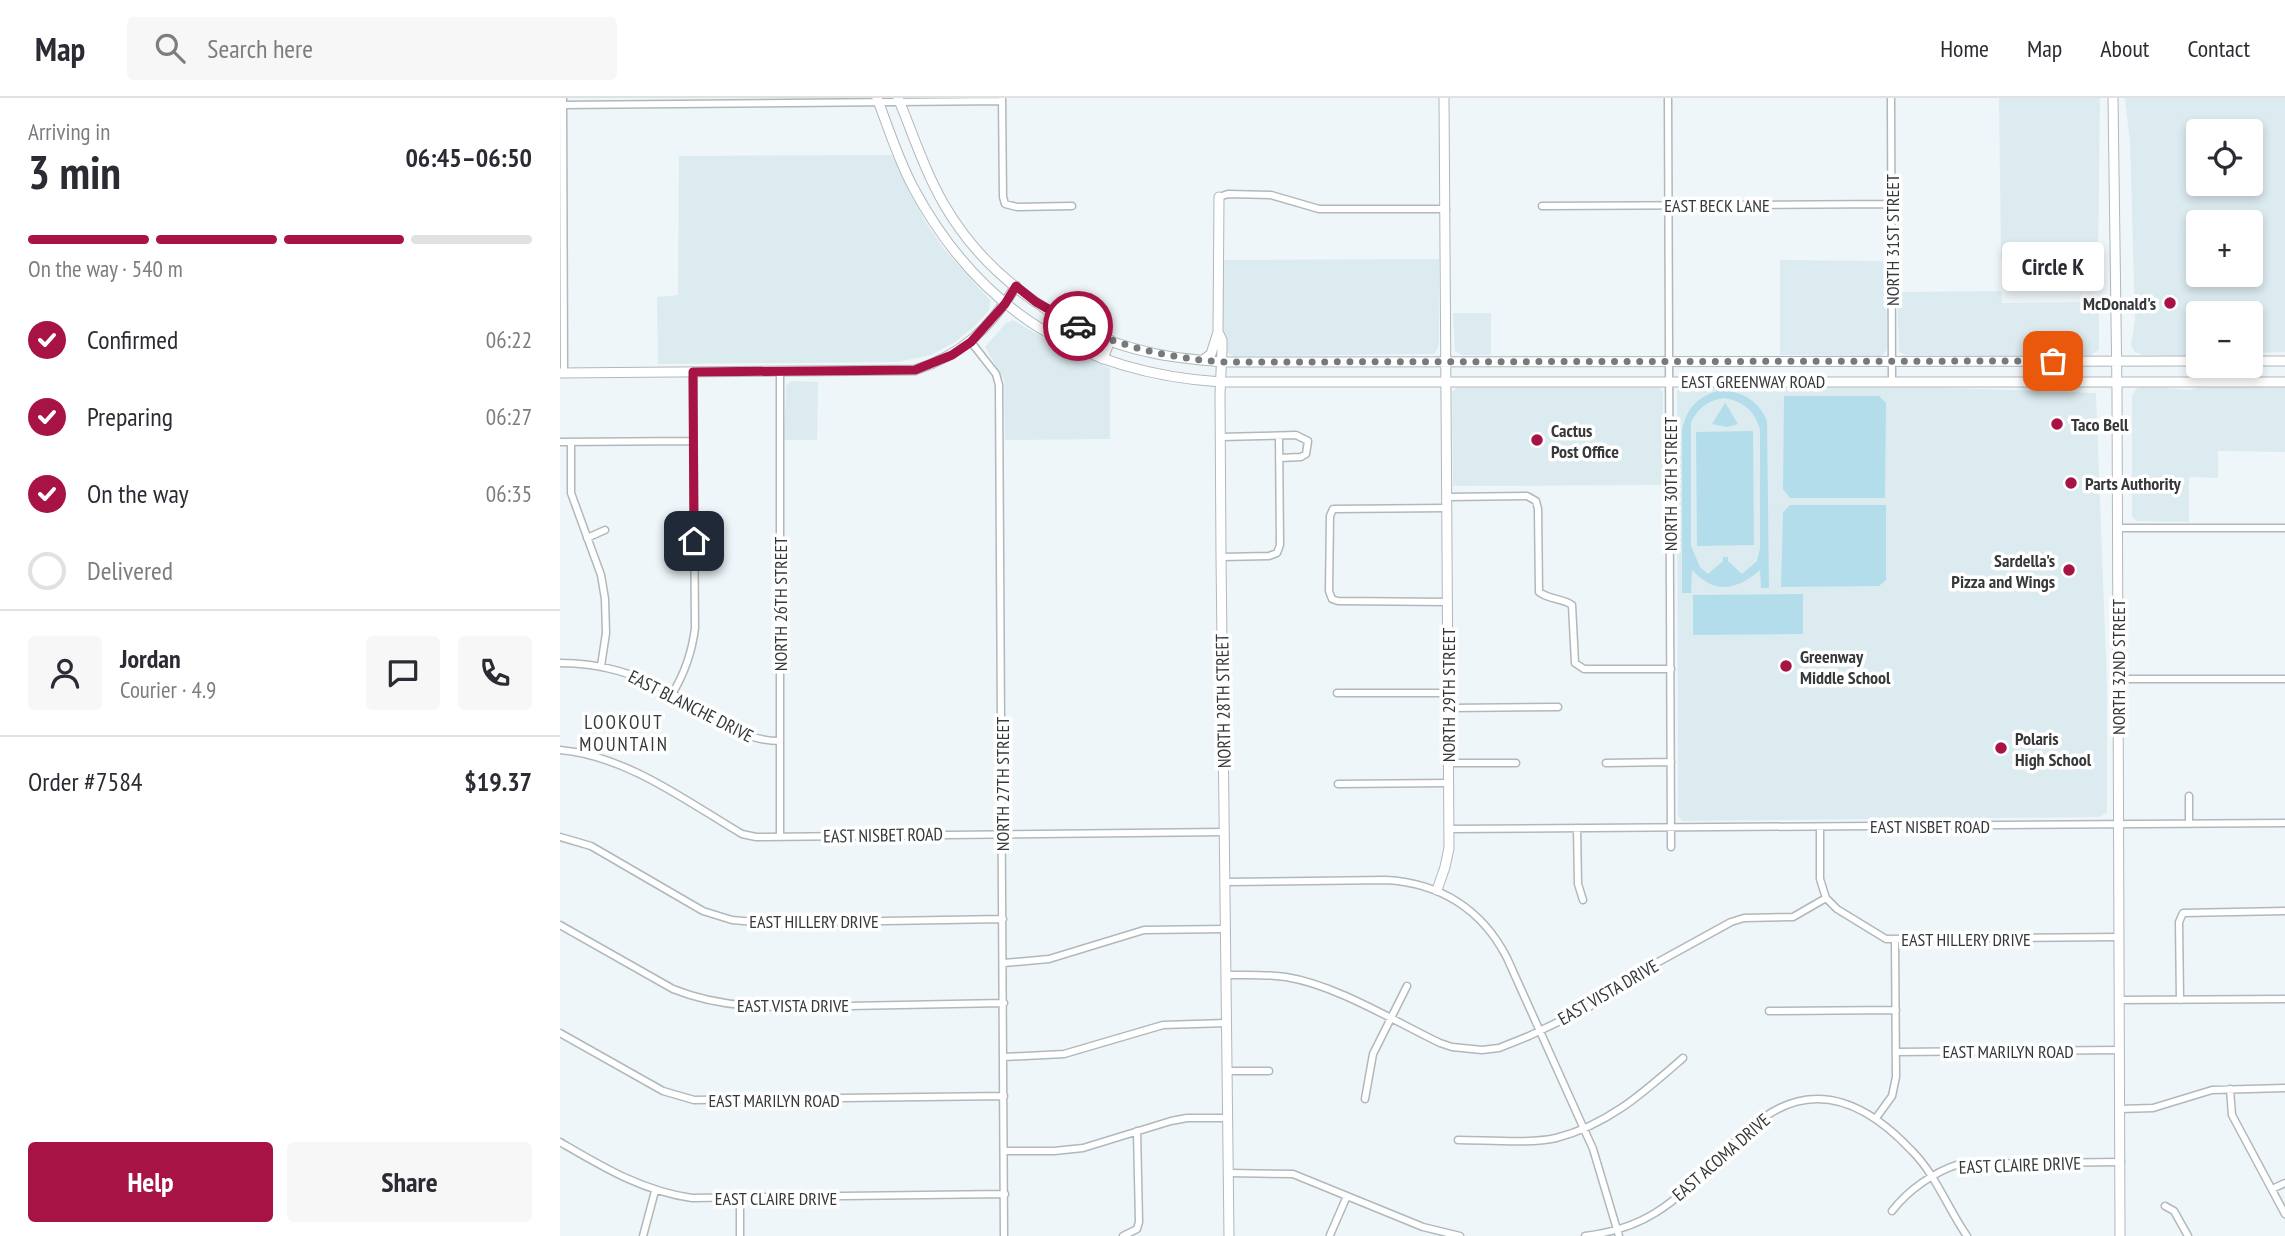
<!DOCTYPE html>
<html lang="en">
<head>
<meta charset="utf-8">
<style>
	:root { --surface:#fff; --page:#f7f7f7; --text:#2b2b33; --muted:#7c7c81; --line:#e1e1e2; --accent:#a81345 }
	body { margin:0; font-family:"PT Sans Narrow",sans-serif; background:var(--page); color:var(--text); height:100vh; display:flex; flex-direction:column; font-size:26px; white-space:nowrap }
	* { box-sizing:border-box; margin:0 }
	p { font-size:23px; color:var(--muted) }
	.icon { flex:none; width:38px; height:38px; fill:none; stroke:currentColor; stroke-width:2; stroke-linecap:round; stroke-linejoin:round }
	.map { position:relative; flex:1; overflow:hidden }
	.sheet { display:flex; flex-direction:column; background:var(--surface); width:560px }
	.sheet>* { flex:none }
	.fabs { position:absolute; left:1626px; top:21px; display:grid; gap:14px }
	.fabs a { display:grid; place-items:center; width:77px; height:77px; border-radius:7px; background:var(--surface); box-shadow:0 4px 10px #0003; font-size:35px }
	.pin { position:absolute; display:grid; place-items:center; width:60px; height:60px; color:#fff; margin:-30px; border-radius:14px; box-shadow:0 4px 10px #0006 }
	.courier { position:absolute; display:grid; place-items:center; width:70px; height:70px; margin:-35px; border:5px solid #a81345; border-radius:50%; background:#fff; color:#222; box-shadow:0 2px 9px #0007 }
	.bubble { position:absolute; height:49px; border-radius:7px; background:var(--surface); box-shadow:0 4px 10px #0003; font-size:23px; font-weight:800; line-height:49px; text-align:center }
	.summary em { font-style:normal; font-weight:800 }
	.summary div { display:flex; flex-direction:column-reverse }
	.summary { display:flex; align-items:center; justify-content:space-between; height:119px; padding:0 28px }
	h1 { font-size:46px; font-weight:800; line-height:52px }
	.bar { display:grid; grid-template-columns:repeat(4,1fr); gap:10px 7px; align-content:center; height:84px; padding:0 28px }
	.bar i { height:9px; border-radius:5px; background:var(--line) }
	.bar .on { background:var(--accent) }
	.bar p { grid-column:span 4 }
	.line { display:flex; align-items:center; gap:18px; padding:0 28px; border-top:2px solid var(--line) }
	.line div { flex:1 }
	.round { display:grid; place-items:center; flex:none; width:74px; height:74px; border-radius:7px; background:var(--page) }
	ol { padding:0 28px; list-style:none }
	li { display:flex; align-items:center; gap:21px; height:77px }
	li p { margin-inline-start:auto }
	li .icon { padding:7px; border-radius:50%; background:var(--accent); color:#fff; stroke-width:4 }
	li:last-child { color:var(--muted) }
	li i { width:38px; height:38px; border:4px solid var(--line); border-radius:50% }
	.button { display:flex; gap:14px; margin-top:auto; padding:14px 28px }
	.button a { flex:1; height:80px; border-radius:7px; background:var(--accent); color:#fff; font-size:28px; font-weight:800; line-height:80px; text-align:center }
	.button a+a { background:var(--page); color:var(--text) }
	header { display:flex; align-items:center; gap:42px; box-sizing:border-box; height:98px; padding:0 35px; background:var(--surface); border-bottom:2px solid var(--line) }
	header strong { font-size:33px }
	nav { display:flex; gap:38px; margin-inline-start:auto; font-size:24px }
	.search { width:490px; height:63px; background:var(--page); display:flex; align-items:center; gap:18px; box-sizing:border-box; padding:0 24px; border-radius:7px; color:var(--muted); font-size:26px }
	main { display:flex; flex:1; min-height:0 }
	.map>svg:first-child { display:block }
	.built { fill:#dcebf0; fill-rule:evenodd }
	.green { fill:#b4ddeb; fill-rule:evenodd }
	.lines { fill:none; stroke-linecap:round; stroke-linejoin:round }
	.street-casing { stroke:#b1b8bb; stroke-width:9 }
	.secondary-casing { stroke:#b1b8bb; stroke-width:11 }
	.street { stroke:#fff; stroke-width:6 }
	.secondary { stroke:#fff; stroke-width:9 }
	.done { stroke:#777a7c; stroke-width:7; stroke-dasharray:0 12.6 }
	.route { stroke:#a81345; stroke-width:9 }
	.poi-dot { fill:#a81345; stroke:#fff; stroke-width:2.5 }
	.labels { text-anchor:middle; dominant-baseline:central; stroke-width:7; stroke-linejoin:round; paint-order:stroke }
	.street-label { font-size:18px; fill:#363839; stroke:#fff }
	.poi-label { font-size:18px; font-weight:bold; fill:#363839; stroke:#fff; text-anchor:start }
	.neighbourhood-label { font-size:19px; letter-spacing:2px; fill:#363839; stroke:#fff }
</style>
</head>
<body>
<header>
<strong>Map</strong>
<div class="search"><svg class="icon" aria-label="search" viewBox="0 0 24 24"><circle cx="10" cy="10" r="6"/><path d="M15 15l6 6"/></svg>Search here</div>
<nav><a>Home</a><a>Map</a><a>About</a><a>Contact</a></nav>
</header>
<main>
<section class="sheet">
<div class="summary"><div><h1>3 min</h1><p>Arriving in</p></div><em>06:45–06:50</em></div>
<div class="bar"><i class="on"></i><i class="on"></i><i class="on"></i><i></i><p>On the way · 540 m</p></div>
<ol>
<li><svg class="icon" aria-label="check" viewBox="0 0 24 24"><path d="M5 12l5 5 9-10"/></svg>Confirmed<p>06:22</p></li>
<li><svg class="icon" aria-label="check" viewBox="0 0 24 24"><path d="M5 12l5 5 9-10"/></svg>Preparing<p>06:27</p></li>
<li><svg class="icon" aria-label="check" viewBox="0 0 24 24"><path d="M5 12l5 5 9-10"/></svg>On the way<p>06:35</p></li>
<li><i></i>Delivered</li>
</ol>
<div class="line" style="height:126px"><a class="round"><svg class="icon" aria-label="person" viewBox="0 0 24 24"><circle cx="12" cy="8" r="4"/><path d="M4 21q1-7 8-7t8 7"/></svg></a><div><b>Jordan</b><p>Courier · 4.9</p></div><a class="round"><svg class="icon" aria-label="chat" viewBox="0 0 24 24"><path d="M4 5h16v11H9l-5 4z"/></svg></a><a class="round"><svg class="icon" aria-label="phone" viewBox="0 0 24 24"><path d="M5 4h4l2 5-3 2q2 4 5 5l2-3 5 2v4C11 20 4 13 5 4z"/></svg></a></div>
<div class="line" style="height:91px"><div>Order #7584</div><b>$19.37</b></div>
<div class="button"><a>Help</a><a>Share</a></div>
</section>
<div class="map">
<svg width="1725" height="1138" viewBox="0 0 1725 1138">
	<rect width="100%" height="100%" fill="#eff6f9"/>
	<path class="built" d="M1439 0H1540L1538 163 1441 162Z
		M1565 0H1725V254L1691 255 1690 215H1638V258L1583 257 1575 254 1571 247 1575 222 1570 45ZM1638 33H1690V86H1638ZM1638 124H1690V177H1638Z
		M332 57 366 125 384 151 430 202 429 212 415 228 395 244 371 257 338 264 98 266 97 199 118 197 119 58Z
		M879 161V247L875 256 673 258 666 254 664 249 662 162Z
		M1220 162 1326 163 1327 250 1324 256 1321 258 1220 257Z
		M1441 193 1442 205 1539 204V252L1530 258 1506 254H1481L1469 258 1346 257 1339 254 1337 194Z
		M893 215H931V257H902L895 253Z
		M453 222 499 249 550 270V341L445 342 444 282 425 249 446 225Z
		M233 283 258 284 257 342H224L226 289 227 286Z
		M899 288H1098L1103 293V387L893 388 892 294Z
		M1333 288 1536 295 1547 588V715L1539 719 1122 723 1118 718 1117 293 1123 289Z
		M1583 288 1630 292 1643 288H1725V354L1658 353V380L1629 379V424L1576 423 1572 418V298L1576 291Z"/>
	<path class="green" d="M1162 292C1183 294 1199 303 1207 323L1209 490H1201L1200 472C1177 492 1155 497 1132 472L1131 495H1122V332C1127 309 1139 297 1162 292ZM1165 300C1184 304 1195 313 1200 332V450L1197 463 1182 476 1168 463V459H1163V463L1148 476 1140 469 1131 448V324C1139 309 1148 302 1165 300Z
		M1224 298H1319L1326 305 1325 400H1230L1223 391Z
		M1165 305 1166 306 1178 326 1167 329 1152 326Z
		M1193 333 1194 447 1137 448 1136 334Z
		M1230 407H1326V482L1319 488 1221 489 1223 414Z
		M1243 496V536L1133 537V497Z"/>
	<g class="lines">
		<g class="street-casing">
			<path id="street" d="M3 0 4 275
				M442 0 443 99 445 106 457 109 512 108
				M1108 0 1111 749
				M1331 0 1332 283
				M0 7 442 3
				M659 99 668 96 711 97 759 111H886
				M982 108 1332 106
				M411 244 436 276 439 287 444 1138
				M220 273V739
				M660 339 736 337 748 343 746 356 741 359 719 360
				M0 344 133 343
				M11 344V395L41 477 45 501 46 535 41 568
				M887 399 967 398 976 403 978 411 979 494C990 502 1002 500 1012 507L1015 565 1024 571H1111
				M887 410 773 411 770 418 769 493 772 501 778 503 888 504
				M1558 430H1725
				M27 440 45 432
				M661 459 709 458 717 455 720 447 719 338
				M0 565C42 565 77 576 113 596 148 616 179 643 220 643
				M1558 581H1725
				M777 595H888
				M112 596C125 575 132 554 135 530L133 274
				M888 610 998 609
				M0 652C67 658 126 703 182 736L196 739 665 734
				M888 665H956
				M1046 665 1111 664
				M778 686 889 685
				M1629 726V698
				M1260 729V781L1266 800 1277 811 1326 841 1559 839
				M1017 730 1018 786 1023 802
				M889 731 1725 725
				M0 739 31 748 143 813 172 822 207 825 443 821
				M666 784 826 782C880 785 922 811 947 860L1033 1051 1059 1138
				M0 827 113 891C170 914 228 909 288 908 340 907 392 906 444 905
				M444 865 489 861 584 832 666 831
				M667 877C686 877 707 876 726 879 776 887 834 923 880 945L892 949 922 952 939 950 969 938 1029 909 1091 868 1171 824 1184 820 1233 819 1266 800
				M1559 902 1725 901
				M1620 902 1619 824 1623 815 1725 813
				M1209 913 1336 912
				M0 935 103 993 134 1002 444 998
				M1336 954 1560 952
				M444 959 504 956 603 927 667 925
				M667 973H709
				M1670 991 1672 1017 1725 1116
				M805 1001 813 956 847 888
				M1560 1011 1593 1010 1652 992 1725 990
				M1316 1020 1332 998 1336 979 1335 842
				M898 1042C925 1042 971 1046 996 1040 1048 1027 1084 994 1123 960
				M0 1044C43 1069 82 1093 132 1100L445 1096
				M444 1053H494L523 1050 611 1023 627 1020H667
				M668 1075 733 1076 863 1129 900 1138
				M1712 1091 1725 1085
				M180 1100V1138
				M1605 1108 1614 1113 1628 1138
				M1332 1113C1348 1092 1374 1074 1399 1066L1561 1064
				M770 1137 787 1098
				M83 1138 95 1093
				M563 1138 577 1131 579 1124 577 1033
				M1025 1138C1049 1135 1074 1128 1095 1115 1136 1090 1164 1048 1203 1020 1259 980 1311 1009 1352 1053 1376 1077 1388 1111 1407 1138"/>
		</g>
		<g class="secondary-casing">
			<path id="secondary" d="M317 0C328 29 338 61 353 89 419 213 521 275 661 284H1725
				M338 0C353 36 365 74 385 108 427 180 506 236 588 254 612 260 637 262 662 264L1638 263
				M1553 0 1557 293 1560 1138
				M658 234 662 242V253L660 296 661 459 669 1138
				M543 261 550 242
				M643 262 651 256 658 234 659 99
				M1690 263H1725
				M0 275 355 272C402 257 430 230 456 188
				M1676 284 1678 268
				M877 792 885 769 889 750 884 0"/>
		</g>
		<use href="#street" class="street"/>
		<use href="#secondary" class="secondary"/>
	</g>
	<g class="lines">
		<path class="done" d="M518 228C564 250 611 260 662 264L1493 263"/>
		<path class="route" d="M134 443 133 274 355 272 392 257 411 244 445 206 456 188 476 204 518 228"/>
	</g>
	<g class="poi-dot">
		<circle cx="1610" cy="205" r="7"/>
		<circle cx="1497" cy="326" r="7"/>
		<circle cx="977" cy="342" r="7"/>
		<circle cx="1511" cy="385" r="7"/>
		<circle cx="1509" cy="472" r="7"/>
		<circle cx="1226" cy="568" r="7"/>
		<circle cx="1441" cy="650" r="7"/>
	</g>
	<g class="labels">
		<g class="street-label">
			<text x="1157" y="107">EAST BECK LANE</text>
			<text transform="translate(1332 142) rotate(-90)">NORTH 31ST STREET</text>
			<text x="1193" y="283">EAST GREENWAY ROAD</text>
			<text transform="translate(1110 386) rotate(-90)">NORTH 30TH STREET</text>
			<text transform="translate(220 506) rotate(-90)">NORTH 26TH STREET</text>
			<text transform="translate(1558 569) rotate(-90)">NORTH 32ND STREET</text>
			<text transform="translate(888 597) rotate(-90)">NORTH 29TH STREET</text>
			<text transform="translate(663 603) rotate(-91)">NORTH 28TH STREET</text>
			<text transform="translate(131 608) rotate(27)">EAST BLANCHE DRIVE</text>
			<text transform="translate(442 686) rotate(-90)">NORTH 27TH STREET</text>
			<text x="1370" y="728">EAST NISBET ROAD</text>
			<text transform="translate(323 737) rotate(-1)">EAST NISBET ROAD</text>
			<text x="254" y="823">EAST HILLERY DRIVE</text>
			<text x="1406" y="841">EAST HILLERY DRIVE</text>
			<text transform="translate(1048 894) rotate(-30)">EAST VISTA DRIVE</text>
			<text x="233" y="907">EAST VISTA DRIVE</text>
			<text x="1448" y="953">EAST MARILYN ROAD</text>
			<text x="214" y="1002">EAST MARILYN ROAD</text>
			<text transform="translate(1161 1059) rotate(-41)">EAST ACOMA DRIVE</text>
			<text transform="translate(1460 1067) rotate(-2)">EAST CLAIRE DRIVE</text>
			<text x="216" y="1100">EAST CLAIRE DRIVE</text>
		</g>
		<g class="poi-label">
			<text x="1596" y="205" text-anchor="end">McDonald's</text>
			<text x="1511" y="326">Taco Bell</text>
			<text x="991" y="332">Cactus<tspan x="991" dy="21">Post Office</tspan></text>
			<text x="1525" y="385">Parts Authority</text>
			<text x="1495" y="462" text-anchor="end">Sardella's<tspan x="1495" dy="21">Pizza and Wings</tspan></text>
			<text x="1240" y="558">Greenway<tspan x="1240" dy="21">Middle School</tspan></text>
			<text x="1455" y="640">Polaris<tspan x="1455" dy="21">High School</tspan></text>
		</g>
		<g class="neighbourhood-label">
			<text x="64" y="624">LOOKOUT<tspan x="64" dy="22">MOUNTAIN</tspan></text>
		</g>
	</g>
</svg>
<div class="fabs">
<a><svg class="icon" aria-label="locate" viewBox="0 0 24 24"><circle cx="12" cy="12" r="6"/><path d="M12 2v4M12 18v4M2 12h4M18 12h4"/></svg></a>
<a>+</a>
<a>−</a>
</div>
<div class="pin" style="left:1493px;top:263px;background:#ea580c"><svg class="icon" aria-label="bag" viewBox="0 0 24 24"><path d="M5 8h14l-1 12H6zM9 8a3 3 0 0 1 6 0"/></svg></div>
<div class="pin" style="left:134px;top:443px;background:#1f2937"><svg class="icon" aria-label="home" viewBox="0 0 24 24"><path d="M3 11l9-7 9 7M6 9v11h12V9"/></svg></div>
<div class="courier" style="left:518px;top:228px"><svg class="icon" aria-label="car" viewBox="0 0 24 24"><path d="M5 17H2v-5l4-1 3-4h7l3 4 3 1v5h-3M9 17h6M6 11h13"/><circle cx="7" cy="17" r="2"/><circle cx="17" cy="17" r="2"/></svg></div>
<div class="bubble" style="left:1442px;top:144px;width:102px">Circle K</div>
</div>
</main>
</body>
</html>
